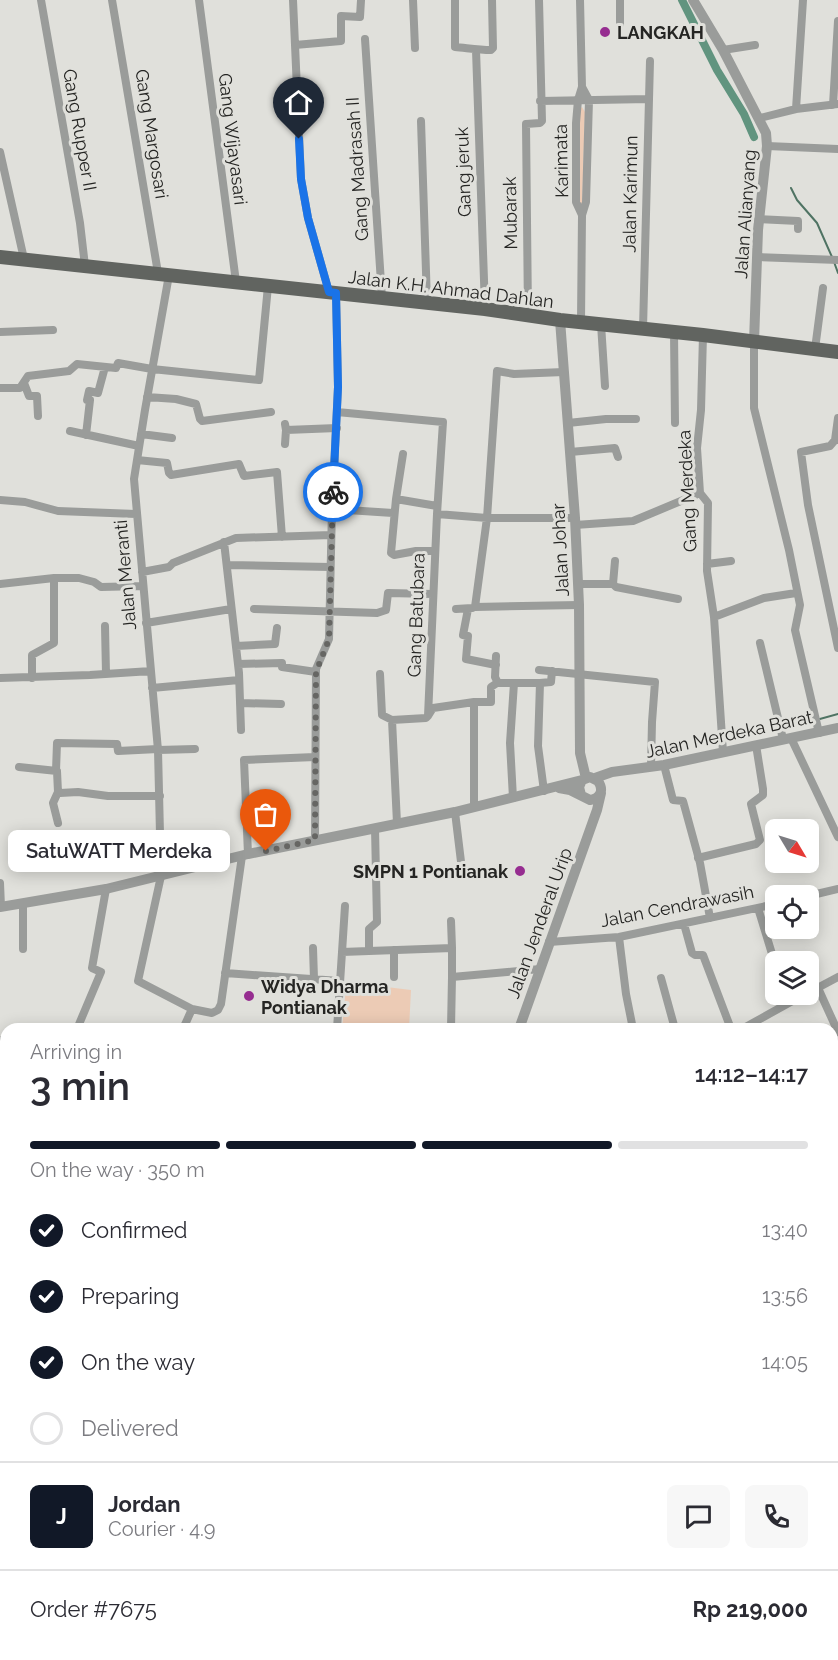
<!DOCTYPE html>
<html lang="en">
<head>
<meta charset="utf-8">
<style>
	:root { --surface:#fff; --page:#f7f7f7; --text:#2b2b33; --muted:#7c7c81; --line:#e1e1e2; --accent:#111827 }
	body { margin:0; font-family:Raleway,sans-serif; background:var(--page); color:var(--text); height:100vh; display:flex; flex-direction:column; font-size:22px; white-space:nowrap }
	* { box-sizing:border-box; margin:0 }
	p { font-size:20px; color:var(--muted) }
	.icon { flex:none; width:33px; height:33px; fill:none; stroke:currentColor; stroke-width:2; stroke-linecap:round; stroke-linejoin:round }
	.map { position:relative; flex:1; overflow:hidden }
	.drawer { position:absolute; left:0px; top:1023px; width:838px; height:638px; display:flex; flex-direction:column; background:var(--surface); border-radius:18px 18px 0 0; box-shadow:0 3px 15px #0003 }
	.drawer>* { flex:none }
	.needle { width:39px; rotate:128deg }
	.fabs { position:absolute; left:765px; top:819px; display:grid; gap:12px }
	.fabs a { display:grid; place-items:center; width:54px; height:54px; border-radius:9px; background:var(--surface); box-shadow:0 3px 15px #0003; font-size:30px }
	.pin { position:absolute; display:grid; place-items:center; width:51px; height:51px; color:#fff; margin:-62px -26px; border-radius:50% 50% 50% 0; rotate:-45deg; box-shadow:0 0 6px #0007 }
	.pin .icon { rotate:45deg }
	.courier { position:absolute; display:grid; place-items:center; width:60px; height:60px; margin:-30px; border:4px solid #1a73e8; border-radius:50%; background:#fff; color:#222; box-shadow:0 2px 8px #0007 }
	.bubble { position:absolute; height:42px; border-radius:9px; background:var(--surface); box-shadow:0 3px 15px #0003; font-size:20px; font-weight:600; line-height:42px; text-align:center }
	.headline em { font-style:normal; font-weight:600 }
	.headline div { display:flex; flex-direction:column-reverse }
	.headline { display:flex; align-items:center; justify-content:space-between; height:102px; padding:0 30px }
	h1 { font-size:39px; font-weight:600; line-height:45px }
	.bar { display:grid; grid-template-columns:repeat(4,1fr); gap:9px 6px; align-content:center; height:72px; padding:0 30px }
	.bar i { height:8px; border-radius:4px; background:var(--line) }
	.bar .current { background:var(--accent) }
	.bar p { grid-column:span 4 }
	.line { display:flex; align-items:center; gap:15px; padding:0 30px; border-top:2px solid var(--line) }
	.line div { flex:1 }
	.round { display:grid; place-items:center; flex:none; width:63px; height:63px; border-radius:9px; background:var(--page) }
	ol { padding:0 30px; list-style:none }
	li { display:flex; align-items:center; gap:18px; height:66px }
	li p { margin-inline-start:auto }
	li .icon { padding:6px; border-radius:50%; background:var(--accent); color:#fff; stroke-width:4 }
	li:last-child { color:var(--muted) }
	li i { width:33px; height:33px; border:3px solid var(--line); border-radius:50% }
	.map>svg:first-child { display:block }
	.built { fill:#d8d9cc }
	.green { fill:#eccbb5 }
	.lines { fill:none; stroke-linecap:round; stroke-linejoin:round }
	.stream { stroke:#4f7363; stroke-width:2 }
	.canal { stroke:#61947f; stroke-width:8 }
	.minor { stroke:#9a9c9a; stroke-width:8 }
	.tertiary { stroke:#9a9c9a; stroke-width:10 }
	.primary { stroke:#616460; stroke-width:14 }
	.trunk { stroke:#575a56; stroke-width:14 }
	.done { stroke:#666663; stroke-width:6; stroke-dasharray:0 10.8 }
	.route { stroke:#1a73e8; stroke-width:8 }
	.poi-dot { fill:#962d90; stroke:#e0e0db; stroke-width:2 }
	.labels { text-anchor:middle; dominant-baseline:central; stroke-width:6; stroke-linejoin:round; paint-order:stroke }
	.poi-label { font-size:18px; font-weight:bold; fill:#252523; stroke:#e0e0db; text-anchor:start }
	.street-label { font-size:18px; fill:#252523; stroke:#e0e0db }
</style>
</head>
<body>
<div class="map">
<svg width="838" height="1660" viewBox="0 0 838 1660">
	<rect width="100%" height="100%" fill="#e0e0db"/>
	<path class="built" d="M838 1632V1660H727L747 1655 832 1654 833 1633Z"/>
	<path class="green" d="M582 107 585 112 582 207 578 200V111Z
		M378 986 411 990 409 1029H342L346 987Z"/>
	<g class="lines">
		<path class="stream" d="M791 188 797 200 817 223 832 257
			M834 262 838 273
			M809 722 838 714"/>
		<path class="canal" d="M682 0 717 70 744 114 754 137"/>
		<path class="minor" d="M41 0 80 223 85 266
			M112 0 158 273
			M199 0 236 282
			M293 0 301 179 308 218 329 292
			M413 0 415 48
			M455 0V47C467 48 478 50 491 50L493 48 492 0
			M580 0 582 87 578 100 576 123V202L582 215 581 322
			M620 0V24
			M365 39 382 298
			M295 45 341 41V16L360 17 361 0
			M476 50 485 309
			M723 50 755 45
			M540 101 649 99
			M833 105 838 21
			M796 109 803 0
			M760 118 796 109 838 104
			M421 121 427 302
			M767 146 838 149
			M0 152 24 259
			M582 215 586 202 589 100 582 87
			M759 219 798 221V229
			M757 257 838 260
			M169 275 145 410 134 479 158 750 161 876 138 981 192 1009
			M528 315 526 124 540 123 542 121 539 0
			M601 324 605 386
			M643 329 650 61
			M0 332 53 330
			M674 332 675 423
			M703 335 701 410 697 448 700 493 708 503 707 571 714 617 723 752
			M754 342V408L789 550 800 605 795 630 819 733
			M815 349 823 288
			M564 372 514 374 497 371 487 518 475 607 579 605
			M24 383 29 396H37L38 416
			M0 388H20L28 376 69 371 77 364 116 368 118 363 152 369 259 380 268 286
			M147 397 176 399 196 404 200 419 202 421 271 412
			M337 412 443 422 437 514
			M568 423 606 419H636
			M285 424 286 430 337 428
			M70 431 139 446
			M141 434 172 438
			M86 435 90 400H87L89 391 98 393 105 367
			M835 440 838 418
			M838 440H835L830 446 801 452 808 505 838 648
			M285 444 286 430
			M570 452 615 448 618 457
			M403 454 396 499 437 506
			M137 460 167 463 169 473 171 475 239 464 244 476 277 472 282 537
			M396 499 391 553 394 555 416 551H435
			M0 500 25 502 58 511 136 514
			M332 509 393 513
			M575 525 633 521 700 493
			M224 542 239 673 241 730
			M707 564 731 561
			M228 565 330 567
			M142 572 169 567 173 563 236 538 331 535
			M0 584 54 578H79L94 582 101 587 143 586
			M578 584H613L615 561
			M613 584 616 587 678 599
			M254 609 377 613 386 610 388 593 433 594
			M456 609 472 608
			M468 609 463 635 468 636 466 659 496 665
			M714 617 764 598 796 593
			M146 623 231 609
			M105 626 106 674
			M760 643 783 739
			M236 646 275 644 277 628
			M496 656 495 677 498 683H540L538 746 544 791
			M238 664 282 663V667L316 672
			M539 670 655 682 652 722 651 767
			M380 674 382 715 392 720
			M0 678 90 675 151 671
			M32 678V655L54 643V578
			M540 683 551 682 552 671
			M152 688 239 680
			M474 702V807
			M240 703 281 704
			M428 716 433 708 474 702H491V687L497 683
			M791 738 838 837
			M158 750 195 749
			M664 765 673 800 683 801 700 863 710 918
			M19 767 57 771 58 792 60 793 78 792 108 796H160
			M56 771 57 743 117 744 118 751 158 749
			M513 798 510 743 514 683
			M455 812 462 870
			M58 823 53 803 58 792
			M397 823 392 720 426 718 428 716 437 514 487 518H575
			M315 840 316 669 329 639 332 509 338 387 336 293
			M248 854 244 760 315 757
			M698 858 756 844 760 840 751 804 763 795V789L756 745
			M0 883 1 907
			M808 896 838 889
			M758 908 776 967
			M451 921 452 948
			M684 924 692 953 695 955H703L731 1029
			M619 937 626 994 633 1029
			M549 942 619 937 776 904
			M313 948 314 979
			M23 949V903
			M369 951 452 948V977L540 969
			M342 952 369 951V929L377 922 375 828
			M225 973 340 981
			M394 977V950
			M661 978 675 1029
			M818 988 838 1032
			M808 993 838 977
			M580 1028V1029
			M77 1029 101 972 92 968 106 889
			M183 1029 192 1009 212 1013 218 1010 221 1004 242 856
			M337 1029 345 906
			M451 1029 452 977
			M742 1029 805 994
			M0 1040 6 1042
			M832 1093 838 1091
			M0 1107 6 1096
			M832 1129 838 1127
			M832 1148 838 1157
			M832 1353 838 1352
			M832 1445 838 1444
			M0 1474 6 1449
			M832 1492 838 1491
			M0 1532 6 1534
			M832 1538 838 1536
			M832 1592 838 1612
			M832 1612 835 1621
			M25 1660 27 1654
			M96 1660 98 1654
			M174 1660 178 1654
			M236 1660 238 1654"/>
		<path class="tertiary" d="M693 0 723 50 766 133 767 146 758 230 754 342
			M560 320 575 518 579 605 580 753 586 778
			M595 778 612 772 664 765 838 728
			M559 788 570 790 590 800C601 798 604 790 598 781L590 777 582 780 579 787 581 795
			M0 907 106 889 248 854 455 812 582 780
			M519 1029 597 810 601 793
			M0 1361 6 1365
			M0 1371 6 1376
			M293 1660 294 1654"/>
		<path class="primary" d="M0 257 485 309 560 320 703 335 838 352"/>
		<path class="trunk" d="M832 1631 838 1630
			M614 1660 615 1654
			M690 1660 691 1654
			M709 1660 727 1654"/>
	</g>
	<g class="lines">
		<path class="done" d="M266 851 315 840 316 672 329 639 333 492"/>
		<path class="route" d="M299 139 301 179 308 218 329 292 336 293 338 387 333 492"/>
	</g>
	<g class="poi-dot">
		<circle cx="605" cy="32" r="6"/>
		<circle cx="520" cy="871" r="6"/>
		<circle cx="249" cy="996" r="6"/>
	</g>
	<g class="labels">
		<g class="poi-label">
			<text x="617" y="32">LANGKAH</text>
			<text x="508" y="871" text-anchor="end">SMPN 1 Pontianak</text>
			<text x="261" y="986">Widya Dharma<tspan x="261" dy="21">Pontianak</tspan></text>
		</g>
		<g class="street-label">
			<text transform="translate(80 130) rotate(80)">Gang Rupper II</text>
			<text transform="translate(152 134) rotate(81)">Gang Margosari</text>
			<text transform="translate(233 139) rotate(83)">Gang Wijayasari</text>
			<text transform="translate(561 161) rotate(-91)">Karimata</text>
			<text transform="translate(357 169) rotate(-94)">Gang Madrasah II</text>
			<text transform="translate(463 172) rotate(-92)">Gang jeruk</text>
			<text transform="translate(630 194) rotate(-89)">Jalan Karimun</text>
			<text transform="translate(510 213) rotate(-91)">Mubarak</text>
			<text transform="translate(745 214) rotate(-86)">Jalan Alianyang</text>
			<text transform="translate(451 289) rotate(7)">Jalan K.H. Ahmad Dahlan</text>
			<text transform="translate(687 491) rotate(-93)">Gang Merdeka</text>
			<text transform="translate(560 550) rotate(-93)">Jalan Johar</text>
			<text transform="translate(125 575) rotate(-95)">Jalan Meranti</text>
			<text transform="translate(416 615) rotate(-88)">Gang Batubara</text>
			<text transform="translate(729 734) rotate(-12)">Jalan Merdeka Barat</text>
			<text transform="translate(677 906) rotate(-11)">Jalan Cendrawasih</text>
			<text transform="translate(539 923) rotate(-70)">Jalan Jenderal Urip</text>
		</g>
	</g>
</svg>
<div class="fabs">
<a><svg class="needle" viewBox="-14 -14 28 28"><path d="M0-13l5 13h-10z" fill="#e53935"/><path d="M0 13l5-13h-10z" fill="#7c7c81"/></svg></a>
<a><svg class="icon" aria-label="locate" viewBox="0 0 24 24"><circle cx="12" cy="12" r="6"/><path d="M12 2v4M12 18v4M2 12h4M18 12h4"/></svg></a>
<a><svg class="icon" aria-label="layers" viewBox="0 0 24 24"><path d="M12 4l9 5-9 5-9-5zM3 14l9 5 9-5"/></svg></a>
</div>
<div class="pin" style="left:266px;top:851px;background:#ea580c"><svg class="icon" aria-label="bag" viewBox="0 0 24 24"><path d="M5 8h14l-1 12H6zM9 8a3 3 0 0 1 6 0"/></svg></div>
<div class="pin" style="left:299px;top:139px;background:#1f2937"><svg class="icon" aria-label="home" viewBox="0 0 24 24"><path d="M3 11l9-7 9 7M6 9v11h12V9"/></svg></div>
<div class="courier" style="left:333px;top:492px"><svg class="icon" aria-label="bike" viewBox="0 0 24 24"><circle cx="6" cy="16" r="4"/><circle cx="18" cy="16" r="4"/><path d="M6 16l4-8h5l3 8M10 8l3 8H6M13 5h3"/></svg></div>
<div class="bubble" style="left:8px;top:830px;width:222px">SatuWATT Merdeka</div>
<section class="drawer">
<div class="headline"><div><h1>3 min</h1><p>Arriving in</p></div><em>14:12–14:17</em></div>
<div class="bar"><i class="current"></i><i class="current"></i><i class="current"></i><i></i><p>On the way · 350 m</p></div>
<ol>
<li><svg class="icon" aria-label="check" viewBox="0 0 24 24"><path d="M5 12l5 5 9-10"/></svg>Confirmed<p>13:40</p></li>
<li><svg class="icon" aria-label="check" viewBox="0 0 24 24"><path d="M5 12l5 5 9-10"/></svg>Preparing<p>13:56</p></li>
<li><svg class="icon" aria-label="check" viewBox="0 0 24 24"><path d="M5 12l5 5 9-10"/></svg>On the way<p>14:05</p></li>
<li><i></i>Delivered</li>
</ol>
<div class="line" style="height:108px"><b class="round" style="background:var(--accent);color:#fff">J</b><div><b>Jordan</b><p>Courier · 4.9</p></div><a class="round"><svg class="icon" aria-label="chat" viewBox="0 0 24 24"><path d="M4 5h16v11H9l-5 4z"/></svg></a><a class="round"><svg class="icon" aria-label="phone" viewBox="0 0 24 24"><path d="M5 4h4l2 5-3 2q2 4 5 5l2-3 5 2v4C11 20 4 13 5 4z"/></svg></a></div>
<div class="line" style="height:78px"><div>Order #7675</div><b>Rp 219,000</b></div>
</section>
</div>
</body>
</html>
